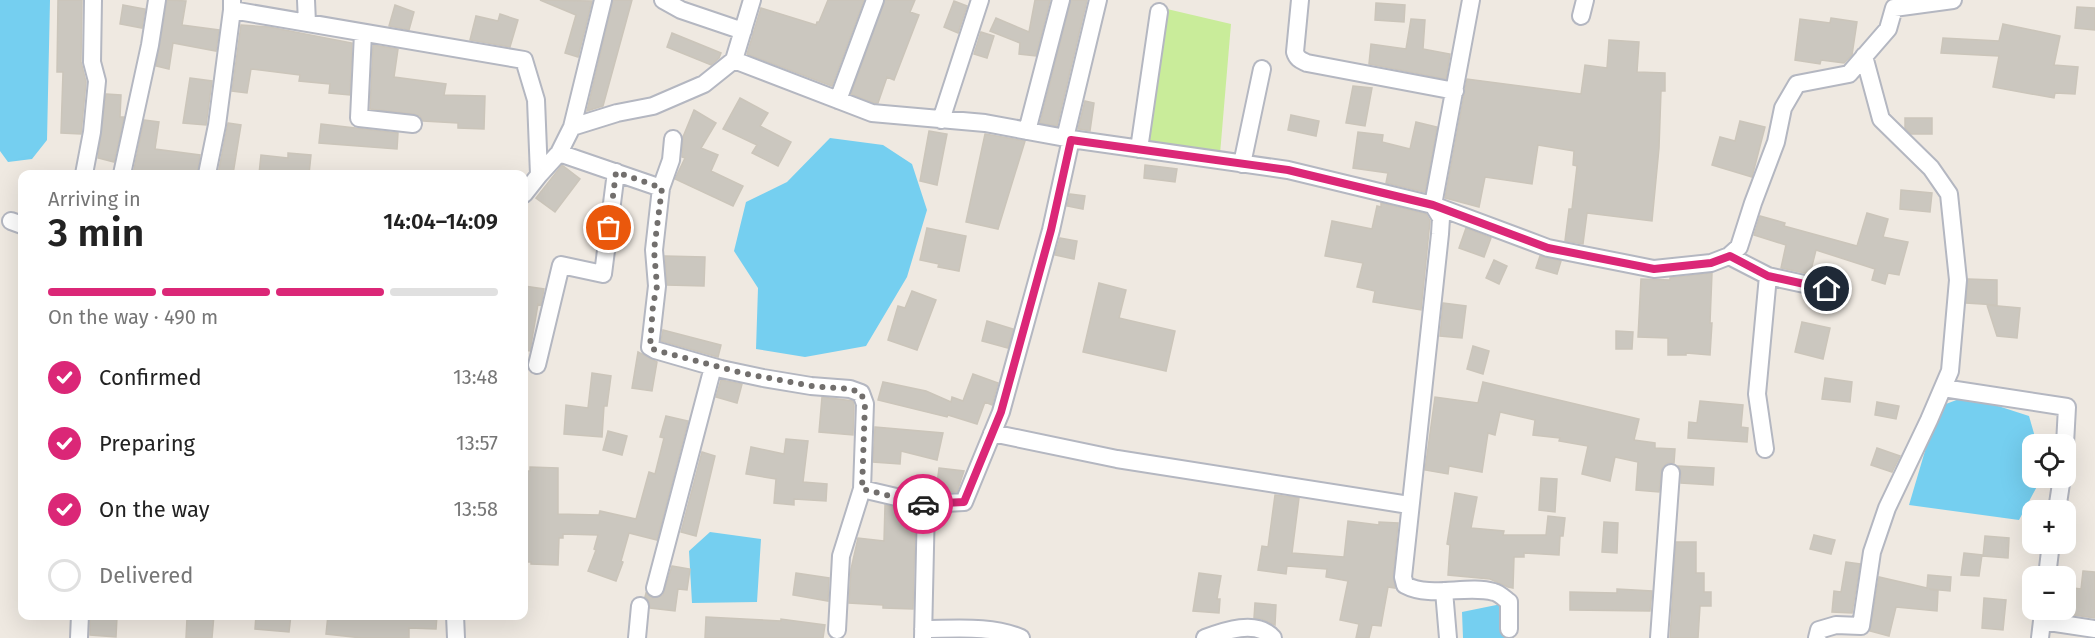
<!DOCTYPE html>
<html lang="en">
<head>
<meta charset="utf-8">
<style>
	:root { --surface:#fff; --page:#f6f6f6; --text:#222; --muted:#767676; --line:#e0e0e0; --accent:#db2777 }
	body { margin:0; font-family:"Fira Sans",sans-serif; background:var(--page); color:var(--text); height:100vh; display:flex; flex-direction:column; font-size:22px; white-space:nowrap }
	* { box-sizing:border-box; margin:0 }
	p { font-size:20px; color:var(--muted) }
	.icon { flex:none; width:33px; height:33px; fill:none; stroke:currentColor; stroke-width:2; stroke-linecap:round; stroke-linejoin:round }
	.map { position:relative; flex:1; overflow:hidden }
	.side { position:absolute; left:18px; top:170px; width:510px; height:450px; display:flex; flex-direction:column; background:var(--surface); border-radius:12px; box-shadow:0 6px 24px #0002 }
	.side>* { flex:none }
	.buttons { position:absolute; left:2022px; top:434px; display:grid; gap:12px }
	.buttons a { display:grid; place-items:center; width:54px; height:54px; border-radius:12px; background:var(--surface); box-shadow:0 6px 24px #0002; font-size:30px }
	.pin { position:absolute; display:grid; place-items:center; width:51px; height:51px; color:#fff; margin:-26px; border:3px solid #fff; border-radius:50%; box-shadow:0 2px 6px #0007 }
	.courier { position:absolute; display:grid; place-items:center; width:60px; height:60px; margin:-30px; border:4px solid #db2777; border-radius:50%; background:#fff; color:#222; box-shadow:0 2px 8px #0007 }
	.headline em { font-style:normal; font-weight:600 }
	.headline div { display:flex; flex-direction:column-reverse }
	.headline { display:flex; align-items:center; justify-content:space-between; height:102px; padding:0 30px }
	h1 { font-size:39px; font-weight:600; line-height:45px }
	.bar { display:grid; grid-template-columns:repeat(4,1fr); gap:9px 6px; align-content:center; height:72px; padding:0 30px }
	.bar i { height:8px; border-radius:4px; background:var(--line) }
	.bar .active { background:var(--accent) }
	.bar p { grid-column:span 4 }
	ol { padding:0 30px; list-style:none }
	li { display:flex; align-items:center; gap:18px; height:66px }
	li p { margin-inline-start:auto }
	li .icon { padding:6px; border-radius:50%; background:var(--accent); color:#fff; stroke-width:4 }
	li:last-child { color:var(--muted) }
	li i { width:33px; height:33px; border:3px solid var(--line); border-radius:50% }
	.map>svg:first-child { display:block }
	.pitch { fill:#c9ec9a }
	.water { fill:#75cff0 }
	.building { fill:#cbc7bf; stroke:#cbc5ba; stroke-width:1.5 }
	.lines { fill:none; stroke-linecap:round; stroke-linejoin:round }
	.minor-casing { stroke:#b4b7c1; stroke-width:20 }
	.minor { stroke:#fff; stroke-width:16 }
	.done { stroke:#726f6d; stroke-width:6; stroke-dasharray:0 10.8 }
	.route { stroke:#db2777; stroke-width:8 }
</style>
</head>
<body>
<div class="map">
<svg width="2095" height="638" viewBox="0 0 2095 638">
	<rect width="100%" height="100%" fill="#efe9e1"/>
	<path class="pitch" d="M1167 9 1231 24 1220 154 1149 142Z"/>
	<path class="water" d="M0 0H50L47 140 32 159 8 162 0 151Z
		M830 138 883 145 912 164 927 210 907 277 866 346 805 357 756 349 758 288 734 251 746 202 787 182Z
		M1967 396 2029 416 2037 444H2032V477H2042L2019 520 1909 505 1938 407Z
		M710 532 761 539 757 602 692 603 689 551Z
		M1511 602 1510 638H1463L1462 612Z"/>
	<path class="building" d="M58 0H82L81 62 86 82 81 134 61 133 63 72H57Z
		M167 0 186 1 182 25 219 30 216 51 173 43 169 69 156 66Z
		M540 0 592 1 578 57 565 53 576 15Z
		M613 0H632L603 106 587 111Z
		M828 0H864L832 86 747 54 761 8 816 25 817 22H819Z
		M885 0H915L910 12 919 15 894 80 887 77 878 103H874L851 94Z
		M1035 0H1050L1036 56 1019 54 1020 43 990 31 996 18 1029 32Z
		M1071 0H1087L1057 126 1040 123Z
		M954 1 967 6 958 33 944 27Z
		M1376 3 1405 5 1404 22 1375 20Z
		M123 5 145 9 142 28 120 24Z
		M395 5 414 12 409 30 389 26Z
		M2077 7 2095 8V30L2075 28Z
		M500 14 518 20 510 47 470 40 476 16 498 21Z
		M1831 18 1857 22 1852 55 1844 63 1821 60 1820 64 1795 60 1800 19 1830 23Z
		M1411 19 1425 20 1423 49 1450 54 1446 79 1369 64 1371 44 1406 49Z
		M2003 24 2060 36 2054 65 2078 67 2075 94 2055 93 2054 98 1993 87 1999 56 1941 53 1943 38 1999 41Z
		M241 25 269 27 352 43 350 95 329 93 330 84 299 81 300 75 251 69 247 93 232 91Z
		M981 32 994 36 987 58 974 54Z
		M672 33 721 53 719 58 711 65 667 47Z
		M1609 40 1639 42 1637 72 1665 73V91H1661L1659 148 1652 221 1587 213 1583 244 1565 241 1569 209H1572L1577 166 1573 165 1574 151 1538 145 1532 184 1485 177 1479 207 1445 198 1467 79 1581 94 1585 65 1607 68Z
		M373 45 398 49 394 77 446 84 444 95 485 96 484 129 458 128V123L423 121 420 116 414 114 370 109Z
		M190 78 212 81 206 125 183 123Z
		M1353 86 1372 88 1365 126 1346 123Z
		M106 94 121 95 120 117H124L114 162 98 158Z
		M740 98 768 113 760 126 791 142 778 166 752 153 757 145 723 129Z
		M1085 101 1094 103 1090 131 1078 129Z
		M694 110 716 123 701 148 718 155 711 171 743 186 733 206 675 179 685 158 682 157 683 137Z
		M1291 115 1319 121 1316 136 1288 130Z
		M1905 118H1932V134H1911L1905 128Z
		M144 120 159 122 155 149 200 155 197 174H133Z
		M1740 121 1765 127 1752 177 1712 165 1720 137 1735 141Z
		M1416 122 1437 127 1425 192 1386 183 1388 173 1353 168 1358 132 1383 135 1382 142 1410 149Z
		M228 123 241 125 233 174H218Z
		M321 124 398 133 397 149 319 143Z
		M929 131 947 134 937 185 920 181Z
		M985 134 1025 141 998 229 966 222Z
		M288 153 311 155 309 174H259L261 155 288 158Z
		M562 165 580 179 555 212 536 198Z
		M1145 165 1177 169 1175 182 1144 178Z
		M1901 190 1932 193 1930 212 1900 209Z
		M1070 194 1085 196 1083 209 1067 206Z
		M1381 203 1426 214 1430 221 1421 310 1373 302 1375 291 1357 287 1363 263 1325 256 1332 221 1372 229 1377 206 1381 207Z
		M1867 213 1888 219 1883 237 1908 242 1899 275 1888 273 1885 284 1872 280 1875 269 1816 250 1810 274 1781 268 1786 245 1754 235 1760 216 1785 223 1784 226 1857 246Z
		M927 228 966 236 959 271 938 267 939 264 920 260Z
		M1466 228 1491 238 1484 257 1459 248Z
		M1060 238 1077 241 1074 259 1055 255Z
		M665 256 705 257 704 286 667 285Z
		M1540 256 1561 261 1557 274 1536 268Z
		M1494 260 1507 266 1499 284 1486 278Z
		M1712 273 1710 323H1712L1710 355 1686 353V355H1668V338L1638 337 1641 279 1670 280V278Z
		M1968 279 1997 280V305L1966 303Z
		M1099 283 1126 290 1119 318 1175 331 1166 371 1083 352Z
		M524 286 544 289 541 305 538 304 530 351 524 350Z
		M912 291 936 300 917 350 888 340 898 306 905 308Z
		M1443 303 1466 306 1462 338 1440 336Z
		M1987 305 2020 308 2017 338 1997 336Z
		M987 321 1013 329 1008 348 982 341Z
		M1802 322 1830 328 1823 359 1795 352Z
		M663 330 721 345 718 357 661 341Z
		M1616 331 1633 332 1632 349H1616Z
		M1473 346 1489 351 1483 374 1467 369Z
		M638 352 657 362 652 391 632 388Z
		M592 373 611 376 607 406H604L602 437 564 434 566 405 588 408Z
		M973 374 998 383 992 405 985 402 977 424 948 415 947 417 878 400 883 382 926 391 951 402 952 397 963 401Z
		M1825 378 1852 382 1850 402 1822 399Z
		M721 380 742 384 737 403 716 397Z
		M1483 382 1639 419 1634 440 1655 443V448L1675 449 1674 463H1667L1662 468 1659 492 1636 490 1638 462 1615 457 1610 481 1582 474 1588 446 1559 441 1560 438 1533 435 1535 420 1500 412 1495 435 1488 433 1482 472 1449 466 1448 474 1425 470 1435 397 1478 403Z
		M822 397 853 401 854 406 853 435 819 432Z
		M1700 401 1743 405 1741 427 1748 428 1747 442 1688 438 1689 422 1697 423Z
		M1877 402 1899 406 1896 419 1875 415Z
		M666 416 688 421 657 540 629 533 621 561 623 562 616 581 588 571 596 550 594 549 598 535 563 534V538H559L558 565 531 564V562H524V471H530V467L558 468V514L599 515 600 511 636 519 649 472 655 474 664 438 660 437Z
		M875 427 943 433 937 460 901 451 900 464 873 462Z
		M608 431 627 436 622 455 603 450Z
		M786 439 808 441 803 482 827 484 826 501 794 499V505L774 503 776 479 746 474 751 447 784 454Z
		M1877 448 1900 456 1892 472 1871 465Z
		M702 452 715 456 696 536 681 532Z
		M1678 466 1714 468 1713 485 1681 483V473Z
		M939 468 964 471 957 492H936Z
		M1541 478 1557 479 1555 512 1539 510Z
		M1455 493 1477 497 1471 528 1504 531 1503 535H1546L1548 516 1565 518 1563 536H1560L1559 555 1524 553V557H1514L1513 588 1508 587 1490 579 1448 575 1450 545 1447 544Z
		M1275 495 1299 498 1292 553 1344 557 1348 521 1379 525V522L1398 523 1393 576 1395 588 1388 587 1381 626 1372 625 1369 638H1356L1359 624 1340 620 1348 581 1326 577 1327 569 1287 566 1286 574 1258 570 1262 546 1268 547Z
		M885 505 913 512V527H915L913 609 883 608V605L849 603 851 569 858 538 884 541Z
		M1604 522 1618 523 1617 553 1602 552Z
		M1814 535 1835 540 1831 554 1810 549Z
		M1985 536 2009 538 2008 558 1983 556Z
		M1676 542H1696V573H1704V592H1711V606H1700L1698 638H1670Z
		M1964 553 1982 555 1979 576 1961 575Z
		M1846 562 1860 564 1852 613 1832 612 1834 591 1841 592Z
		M672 566 690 569 687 590 678 589 675 611 650 608 649 601 645 597 646 593 653 598 663 595Z
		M2083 571 2095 572V618L2045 611V609H2066V587L2081 589Z
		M796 573 829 578 828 601 793 595Z
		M1199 573 1221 576 1217 599H1220L1219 613 1193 611Z
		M1928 575 1951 577 1950 591 1929 589 1938 591 1937 611 1896 607 1889 636 1870 631 1879 577 1927 588Z
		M1617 589 1652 591 1650 611 1570 610V592L1617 593Z
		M1984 598 2006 600 2003 630 1982 628Z
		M1255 603 1276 605 1275 625 1262 619 1254 618Z
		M199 615H214L212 638H186L187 618 198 619Z
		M256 615H291L289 632 255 629Z
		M328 615H437L436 629 409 628V638H362L326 634Z
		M90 616 117 617 116 637 90 635Z
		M706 617 781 621V619L825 625 823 638H705Z"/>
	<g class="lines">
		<g class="minor-casing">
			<path id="minor" d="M232 0V10L524 60 536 100 539 175 524 194
				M306 0 307 23
				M663 0 681 10 743 31
				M1300 0 1295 52C1297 59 1301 60 1307 63L1455 91
				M1471 0 1433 205 1441 218 1440 234 1403 577 1405 585C1431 599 1467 584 1494 592 1499 593 1505 599 1509 602V629
				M1581 16 1585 0
				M363 33 359 118 413 124
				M734 60 752 0
				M838 100 875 0
				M941 120 980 0
				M572 127 603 0
				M1027 131 1061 0
				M1065 138 1098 0
				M673 139 671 160 661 188 654 250 657 286 650 347 655 350 721 369 763 378 811 386 850 389 861 393 865 404 862 489 841 556 837 630
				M1139 149 1159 12
				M559 153 661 188
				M1242 164 1262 69
				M84 174 92 132 97 81 92 62 93 0
				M122 174 150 45 157 0
				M207 174 217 125 232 10
				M539 175 559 153 572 127 617 113 653 106 704 84 734 60 872 113 985 123 1071 139 1288 170 1433 205 1548 248 1654 269 1711 263 1729 256 1739 247 1753 203 1776 142 1783 108 1797 84 1849 74 1888 29 1894 8 1953 0
				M11 221 22 225
				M1729 256 1768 276 1757 394 1765 449
				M1768 276 1827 289
				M537 365 561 265 603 274 616 172
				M1943 388 2067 407 2065 444
				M992 433 1117 459 1409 505
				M862 489 926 504
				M2057 510 2062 477
				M2047 576 2051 543
				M655 588 713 367
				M1444 591 1448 638
				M455 615 456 638
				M923 629C954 629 992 625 1021 638
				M79 638 80 615
				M637 638 640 606
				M923 638 926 504 964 502 1001 412 1051 230 1071 139
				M1205 638C1224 631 1257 619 1273 638
				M1659 638 1671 473
				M1817 638 1819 630 1836 625 1861 626 1872 552 1887 508 1929 420 1950 371 1958 280 1949 194 1931 168 1881 119 1864 56
				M2040 638 2042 621 2095 629"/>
		</g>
		<use href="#minor" class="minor"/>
	</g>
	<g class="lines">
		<path class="done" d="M609 228 616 172 662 188 654 250 657 286 653 305 650 347 655 350 742 373 811 386 850 389 861 393 865 404 862 489 923 504"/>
		<path class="route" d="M923 504 964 502 1001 412 1051 230 1071 140 1288 170 1433 205 1548 248 1654 269 1711 263 1730 256 1768 276 1827 289"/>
	</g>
</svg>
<div class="buttons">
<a><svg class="icon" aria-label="locate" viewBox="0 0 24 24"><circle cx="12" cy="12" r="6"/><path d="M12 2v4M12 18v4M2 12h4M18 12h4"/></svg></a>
<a>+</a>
<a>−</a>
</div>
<div class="pin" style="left:609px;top:228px;background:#ea580c"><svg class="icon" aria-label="bag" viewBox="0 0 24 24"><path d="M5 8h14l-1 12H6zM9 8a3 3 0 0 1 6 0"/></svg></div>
<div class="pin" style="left:1827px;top:289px;background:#1f2937"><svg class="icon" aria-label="home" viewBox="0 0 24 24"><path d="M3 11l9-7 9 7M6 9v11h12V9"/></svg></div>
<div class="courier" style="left:923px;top:504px"><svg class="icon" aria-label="car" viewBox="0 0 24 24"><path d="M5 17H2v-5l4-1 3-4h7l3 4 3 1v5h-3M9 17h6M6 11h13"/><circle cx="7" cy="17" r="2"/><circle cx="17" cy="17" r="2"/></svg></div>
<section class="side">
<div class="headline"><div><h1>3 min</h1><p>Arriving in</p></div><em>14:04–14:09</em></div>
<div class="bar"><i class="active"></i><i class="active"></i><i class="active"></i><i></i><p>On the way · 490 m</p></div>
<ol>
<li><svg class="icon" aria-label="check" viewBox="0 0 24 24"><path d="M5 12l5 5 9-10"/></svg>Confirmed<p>13:48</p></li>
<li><svg class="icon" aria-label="check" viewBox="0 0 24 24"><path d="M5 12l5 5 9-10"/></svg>Preparing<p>13:57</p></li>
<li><svg class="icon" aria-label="check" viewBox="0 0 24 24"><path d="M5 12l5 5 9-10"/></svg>On the way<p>13:58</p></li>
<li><i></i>Delivered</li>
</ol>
</section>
</div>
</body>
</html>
